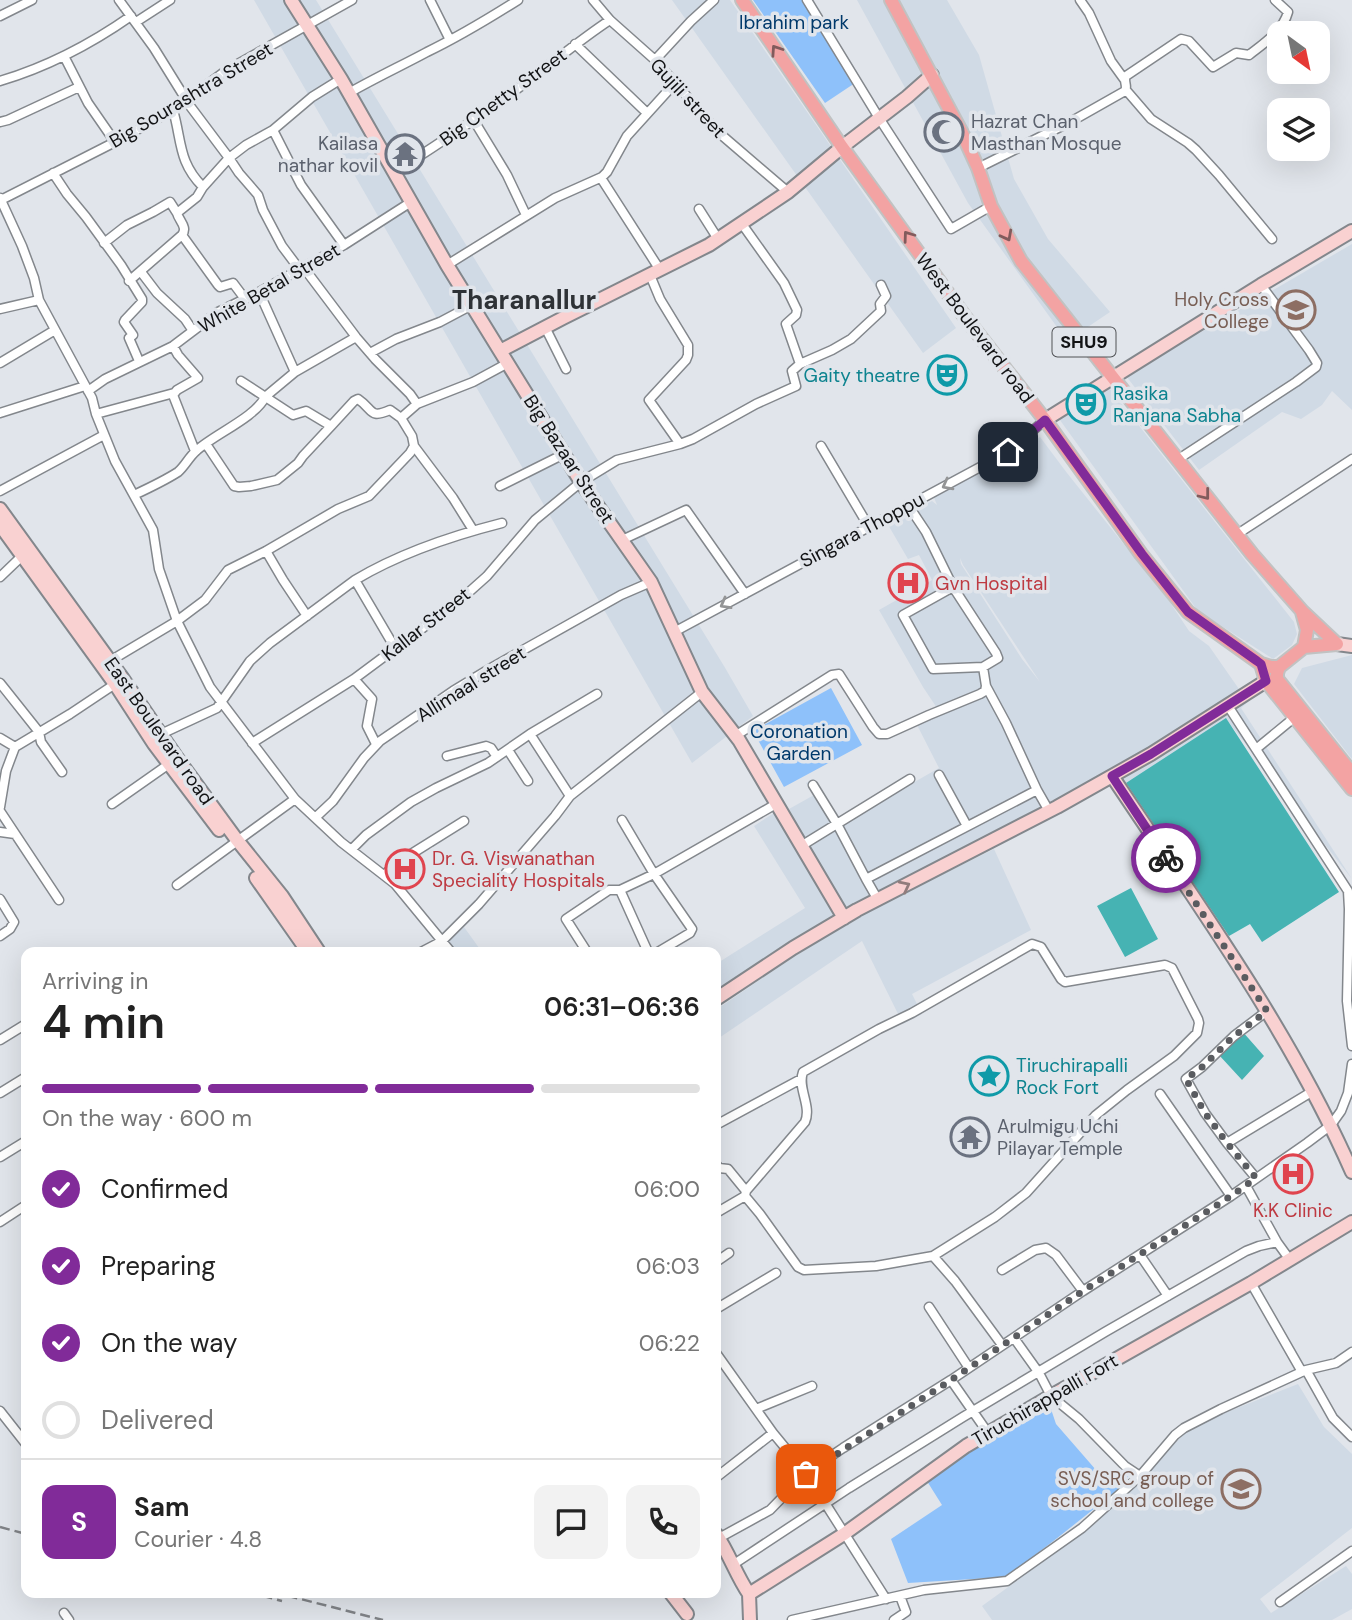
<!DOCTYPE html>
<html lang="en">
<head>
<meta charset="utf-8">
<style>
	:root { --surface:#fff; --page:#f2f2f2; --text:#222; --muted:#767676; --line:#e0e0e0; --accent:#812b99 }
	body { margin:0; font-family:"DM Sans",sans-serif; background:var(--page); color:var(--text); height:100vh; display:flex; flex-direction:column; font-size:26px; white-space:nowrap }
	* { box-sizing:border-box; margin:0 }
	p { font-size:23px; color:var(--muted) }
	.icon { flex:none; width:38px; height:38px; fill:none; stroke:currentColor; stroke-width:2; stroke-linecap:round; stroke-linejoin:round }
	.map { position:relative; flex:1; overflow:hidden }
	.drawer { position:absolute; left:21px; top:947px; width:700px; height:651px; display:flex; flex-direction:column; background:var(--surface); border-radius:14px; box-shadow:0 7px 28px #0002 }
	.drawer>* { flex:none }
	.needle { width:46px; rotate:147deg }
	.controls { position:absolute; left:1267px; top:21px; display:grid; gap:14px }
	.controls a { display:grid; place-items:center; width:63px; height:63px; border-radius:14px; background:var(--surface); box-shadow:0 7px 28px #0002; font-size:35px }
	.pin { position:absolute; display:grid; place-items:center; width:60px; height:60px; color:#fff; margin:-30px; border-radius:14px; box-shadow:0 4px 10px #0006 }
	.courier { position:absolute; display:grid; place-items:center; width:70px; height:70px; margin:-35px; border:5px solid #812b99; border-radius:50%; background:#fff; color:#222; box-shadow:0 2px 9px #0007 }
	.summary em { font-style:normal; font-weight:600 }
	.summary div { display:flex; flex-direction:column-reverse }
	.summary { display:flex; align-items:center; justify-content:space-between; height:119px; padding:0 21px }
	h1 { font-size:46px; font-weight:600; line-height:52px }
	.bar { display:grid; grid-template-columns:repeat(4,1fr); gap:10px 7px; align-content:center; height:84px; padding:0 21px }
	.bar i { height:9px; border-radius:5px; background:var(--line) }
	.bar .current { background:var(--accent) }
	.bar p { grid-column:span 4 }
	.line { display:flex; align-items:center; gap:18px; padding:0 21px; border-top:2px solid var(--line) }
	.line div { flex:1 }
	.round { display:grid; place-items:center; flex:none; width:74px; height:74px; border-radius:14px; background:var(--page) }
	ol { padding:0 21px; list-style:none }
	li { display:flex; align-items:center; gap:21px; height:77px }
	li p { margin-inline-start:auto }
	li .icon { padding:7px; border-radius:50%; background:var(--accent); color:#fff; stroke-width:4 }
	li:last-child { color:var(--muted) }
	li i { width:38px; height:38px; border:4px solid var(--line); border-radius:50% }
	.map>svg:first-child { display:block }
	.built { fill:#d0dae5; fill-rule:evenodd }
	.green { fill:#8ec1fa }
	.water { fill:#46b3b3 }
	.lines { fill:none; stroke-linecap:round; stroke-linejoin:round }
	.street-casing { stroke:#83878c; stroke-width:11 }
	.secondary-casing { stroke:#83878c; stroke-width:16 }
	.primary-casing { stroke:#c1c2c2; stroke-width:16 }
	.street { stroke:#fff; stroke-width:8 }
	.secondary { stroke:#f9d1d1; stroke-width:12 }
	.primary { stroke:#f3a3a3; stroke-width:12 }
	.rail { stroke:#808387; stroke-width:2.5; stroke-dasharray:10 5; stroke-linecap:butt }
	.oneway { stroke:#825b5c }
	.oneway2 { stroke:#949596 }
	.oneway3 { stroke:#917c7c }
	.done { stroke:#5a5c60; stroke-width:7; stroke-dasharray:0 12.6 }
	.route { stroke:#812b99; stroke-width:9 }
	.labels { text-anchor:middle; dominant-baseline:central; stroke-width:7; stroke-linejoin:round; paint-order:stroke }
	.shield { fill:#e1e5eb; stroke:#505255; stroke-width:2 }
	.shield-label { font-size:18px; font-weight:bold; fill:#121315 }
	.park-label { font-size:19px; fill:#00396b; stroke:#e1e5eb }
	.street-label { font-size:19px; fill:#121315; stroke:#e1e5eb }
	.worship-label { font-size:19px; fill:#5b616d; stroke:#e1e5eb; text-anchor:start }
	.education-label { font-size:19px; fill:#785e54; stroke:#e1e5eb; text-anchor:end }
	.culture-label { font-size:19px; fill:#0d838f; stroke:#e1e5eb; text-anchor:start }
	.health-label { font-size:19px; fill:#be3a42; stroke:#e1e5eb; text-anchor:start }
	.district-label { font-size:26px; font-weight:bold; fill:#2e3236; stroke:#e1e5eb }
</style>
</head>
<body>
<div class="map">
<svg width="1352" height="1620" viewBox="0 0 1352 1620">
	<rect width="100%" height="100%" fill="#e1e5eb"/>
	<path class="built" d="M254 0H316L724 666 753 716 692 763Z
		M672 0H730L956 328 923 353Z
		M857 0H947L979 55 1014 179 1048 239 1110 312 1067 341 968 203Z
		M1352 244V410L1332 391 1322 405 1301 419 1282 412 1199 470 1126 376Z
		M1106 384 1294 622 1297 634 1292 645 1273 659 1198 611 1057 416Z
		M1040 437 1067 473 1169 601 1189 631 1209 646 1248 702 1241 708 1352 879 1226 719 1126 784 1229 936 1242 961 1117 789 1126 783 1116 767 1092 782 878 893 846 912 789 809 814 795 806 783 814 779 839 825 939 768 916 723 939 711 923 687 879 610 932 580 919 555 908 559 887 523 932 501 937 505 933 495 1001 461ZM960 558 963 565 1040 682 1022 659 961 564Z
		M1352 655V759L1294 684 1302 668Z
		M774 813 834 916 716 994V964L805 908 754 826Z
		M994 849 1031 930 912 994 922 1014 903 1024 862 941 716 1040V1010L768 974 856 917Z
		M464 927 482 952H457L449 941Z
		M1298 1384 1324 1427 1352 1454V1528L1260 1599 1271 1613 1346 1566 1352 1574V1609L1332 1620H992L982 1606 1095 1524 1192 1426Z"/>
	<path class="green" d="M753 0H804L855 83 825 103Z
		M831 688 862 745 784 787 753 731Z
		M1051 1409 1056 1424 1103 1478 1120 1469 1129 1475 1119 1489 1056 1539 1006 1577 908 1583 891 1539 942 1505 925 1478 1003 1430Z"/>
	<path class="water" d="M1226 718 1339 892 1262 942 1250 924 1229 936 1126 783Z
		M1131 888 1158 939 1125 957 1097 906Z
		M1242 1031 1264 1056 1242 1080 1219 1055Z"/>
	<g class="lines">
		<g class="street-casing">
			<path id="street" d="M119 0 154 48 190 106 229 158 246 145 273 130 312 97 341 79
				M430 0 450 40
				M593 0 610 20 655 60 718 132 788 192
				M807 0 879 118 951 229 991 206
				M1080 0 1089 13 1111 61 1124 79
				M0 16 32 0
				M136 22 170 0
				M575 44 647 113
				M64 56 88 103 115 142
				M655 60 691 21 714 0
				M0 81C47 67 91 44 131 16
				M1126 90 1151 119 1188 143 1196 150 1219 175 1272 239
				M349 93C375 78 401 66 427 52 458 37 488 19 518 0
				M173 110C182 141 178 162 203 187
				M473 119 507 175 526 215
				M0 122 8 120 79 87
				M273 130 301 185 344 245
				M978 168 1072 121 1125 91C1128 86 1123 81 1126 76L1181 39 1189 41 1213 67 1236 53 1249 55C1263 44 1283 31 1288 12L1275 0
				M394 172C440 144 484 113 528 81 555 61 581 39 610 20
				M53 173 67 194 86 217 121 265 142 299V302L125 320 124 322 133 335 129 338 139 361
				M601 178 660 270
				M0 198 22 246 34 278 39 300 92 398 96 414 115 461 153 530 159 569 177 621 210 687 295 799 341 842 395 884 451 952
				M1 200 115 142 173 110 227 70 352 0
				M699 209 718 239
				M182 235 218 285 220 287 233 283 245 299
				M104 243 127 225 153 212 170 202 177 213
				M447 265 555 198 602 177 607 172 627 136 675 83
				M304 268 356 337 375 359 410 394 417 404
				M141 272 157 293 185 319 193 331
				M650 275 660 299 688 345V355L686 360 649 400 680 444
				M129 281 182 235C188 227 179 221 177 213L197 197 203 187 229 158 239 173 258 195 263 210 282 246 300 270
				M259 292 295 372
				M0 309 39 300
				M545 327 566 369
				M173 346 178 355 198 378 177 390 173 395 195 451
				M370 353 396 339 440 322 472 305
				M0 363 55 330
				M800 364 832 350 851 339 881 311 880 304 886 296 881 285
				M241 381 293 415 306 411 331 426 354 401 358 399C374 410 369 419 390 410L401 418
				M88 391 105 379 173 346 218 312 259 292 344 245 411 202
				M0 413 85 386
				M96 414 174 393
				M206 444 234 486 239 487 251 486 277 480 298 463 303 456 331 426
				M414 446 453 498 473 530
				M821 446 869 527
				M1177 460 1296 382 1316 367 1317 363 1309 350 1261 285
				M500 486 564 454
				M0 491 104 435
				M134 495C149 488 164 481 178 472 185 466 189 457 196 451 213 435 256 417 265 397L295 372 356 337
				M908 505 926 532 953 587 996 653 998 658 983 667 986 686 1006 723 1037 790
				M1236 535 1352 459
				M622 540 686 510 745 594
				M266 551 283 580 307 616
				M0 577 22 556
				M355 580C400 553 451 536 502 523
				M953 587 903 615 933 669 983 667
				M674 632 1008 452 1045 420
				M110 661 177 621 205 600 228 570 266 551 338 509 369 496 410 453 414 446 412 436 401 418 417 404 473 382 508 363
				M354 679 372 699 367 726 376 744
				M0 683 39 732 41 742 62 772
				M1228 706 1348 891 1349 909 1347 1001 1352 1046
				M161 734 217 708 250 661 270 643 355 580 395 648
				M530 734 570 796
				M735 736 832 675 839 674 873 727 879 734H887L929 715 980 694 985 691 986 686
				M0 738 15 747 70 714 115 684
				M252 743 354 679 459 601 487 576 535 520 581 482 617 460 680 444 693 439 756 404 796 386 792 371 800 364 786 324 796 315 797 310 784 283 742 224
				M1256 749 1295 717
				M508 750 528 781
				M447 756 486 746 491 748 497 757
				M939 775 967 826
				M813 785 837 824 866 879
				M112 804 169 764
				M0 807 6 771 15 747
				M0 811 59 900
				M316 817 333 801 364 758 380 741 453 691 491 668 621 595 651 582
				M622 820 654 874 692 929 690 933 658 952
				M0 832 15 834
				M801 846 910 779
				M352 849 366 835 411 802 436 788 488 763 530 734 597 694
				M384 875 400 861 464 821
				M177 885 295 799
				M0 899 14 922 10 929 0 936
				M878 900 866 879 1037 790 1049 811
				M421 952 442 941 479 904 555 816 570 796 702 692
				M587 952 566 919 609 890H620
				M648 952 620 890 654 874 776 804
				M0 1040 26 1024
				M0 1093 26 1077
				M1160 1094 1231 1196
				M716 1125 801 1079
				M1227 1143 1313 1091
				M0 1157 26 1141
				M716 1164 719 1168 728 1169 746 1191
				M1256 1178 1227 1143 1205 1113 1186 1079 1202 1067 1234 1036 1267 1011
				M1246 1186 1277 1242 1290 1260
				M716 1213 745 1196 746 1191 805 1122C812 1106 797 1088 803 1072L879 1029 912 1013 1032 944 1041 947 1061 979 1065 982 1165 965 1172 968 1198 1019 1199 1023 1197 1033 1174 1056 1127 1090 1096 1115 1026 1193 995 1217 933 1256 876 1266 804 1270 798 1267 760 1214 745 1196
				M0 1222 26 1205
				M1140 1255 1168 1296
				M933 1256 955 1281 1002 1345
				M716 1262 729 1253
				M1002 1270 1035 1250 1046 1248 1056 1255 1083 1291
				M1251 1283 1302 1372
				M929 1307 969 1368
				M716 1309 776 1273
				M1014 1338 1039 1373 1051 1396 1079 1419 1125 1466 1140 1476
				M716 1353 773 1433 806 1473 886 1599
				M1306 1370 1333 1418 1352 1437
				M951 1380 988 1433
				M756 1409 812 1386
				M0 1411 26 1444
				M718 1476 773 1433
				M719 1538 770 1510 806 1473 843 1448 951 1380 1083 1291 1231 1196 1307 1143 1331 1125 1341 1111 1348 1093 1352 1064
				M734 1564 849 1488 963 1417 1105 1332 1246 1251 1259 1246 1277 1242
				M1280 1602 1352 1551
				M64 1613 69 1620
				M792 1620 924 1590 1007 1581 1082 1528 1140 1476 1175 1435 1184 1428 1221 1409 1306 1370 1336 1363 1352 1352
				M894 1620 906 1612 900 1596"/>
		</g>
		<g class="secondary-casing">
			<path id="secondary" d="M291 0 341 79 447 265 500 351 581 482 651 582 702 692 739 740 844 918
				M500 351 563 318 709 245 788 192 842 147 907 97 932 75
				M1045 420 1261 285 1352 231
				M0 509 123 679 177 758 237 840 282 896 319 952
				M0 525 115 684 154 744 219 830
				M1337 644 1352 646
				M1112 776C1198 905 1290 1031 1352 1172
				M256 878 308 952
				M716 999 793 948 857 910 1057 807 1151 754 1266 681
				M716 1534C729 1553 736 1575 749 1594
				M670 1592 687 1614
				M749 1594 844 1534 966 1446 1051 1396 1251 1283 1352 1222
				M749 1594 750 1620"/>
		</g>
		<g class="primary-casing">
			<path id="primary" d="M742 0 842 147 965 317 1045 420 1141 554 1188 612 1261 664 1271 667H1279
				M891 0 962 133 978 168 991 206 1021 261 1252 554 1302 611 1337 644
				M1302 612 1307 630 1304 647
				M1337 644 1304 647 1279 667 1277 673V679L1352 773
				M1261 664 1266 681 1352 789"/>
		</g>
		<use href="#street" class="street"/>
		<use href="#secondary" class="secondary"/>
		<use href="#primary" class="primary"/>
		<path class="rail" d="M0 1527 26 1534
			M248 1592 282 1601
			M273 1592 383 1620"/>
	</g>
	<defs><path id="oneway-chevron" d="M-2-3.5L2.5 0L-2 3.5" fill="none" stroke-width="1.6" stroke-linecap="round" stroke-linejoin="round" transform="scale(1.75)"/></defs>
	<g class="oneway">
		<use href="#oneway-chevron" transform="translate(776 50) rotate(-124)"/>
		<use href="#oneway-chevron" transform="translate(908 236) rotate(-126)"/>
		<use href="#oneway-chevron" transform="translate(1007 236) rotate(62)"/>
		<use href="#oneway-chevron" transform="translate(1205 495) rotate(52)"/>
	</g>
	<g class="oneway2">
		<use href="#oneway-chevron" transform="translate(947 485) rotate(152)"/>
		<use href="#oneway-chevron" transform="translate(725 604) rotate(151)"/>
	</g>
	<use class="oneway3" href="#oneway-chevron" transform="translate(905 886) rotate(-27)"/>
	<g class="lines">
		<path class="done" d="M806 1474 951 1380 1083 1291 1231 1196 1256 1178 1227 1143 1205 1113 1186 1079 1202 1067 1234 1036 1267 1011 1166 858"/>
		<path class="route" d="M1008 452 1045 420 1142 554 1188 612 1257 661 1261 664 1266 681 1151 754 1112 776 1166 858"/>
	</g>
	<defs>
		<g id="mosque-ring" transform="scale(2.0125)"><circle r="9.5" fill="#e1e5eb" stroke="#6b7280" stroke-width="1.5"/><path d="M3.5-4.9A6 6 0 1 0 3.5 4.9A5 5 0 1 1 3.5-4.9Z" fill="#6b7280"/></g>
		<g id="temple-ring" transform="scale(2.0125)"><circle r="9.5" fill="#e1e5eb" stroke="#6b7280" stroke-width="1.5"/><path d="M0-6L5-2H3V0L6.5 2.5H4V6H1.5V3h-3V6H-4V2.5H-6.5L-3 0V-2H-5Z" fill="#6b7280"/></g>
		<g id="university-ring" transform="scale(2.0125)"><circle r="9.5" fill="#e1e5eb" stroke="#8d6e63" stroke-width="1.5"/><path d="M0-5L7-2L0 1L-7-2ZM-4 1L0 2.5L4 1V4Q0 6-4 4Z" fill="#8d6e63"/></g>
		<g id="theatre-ring" transform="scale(2.0125)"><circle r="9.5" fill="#e1e5eb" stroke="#0f9aa8" stroke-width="1.5"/><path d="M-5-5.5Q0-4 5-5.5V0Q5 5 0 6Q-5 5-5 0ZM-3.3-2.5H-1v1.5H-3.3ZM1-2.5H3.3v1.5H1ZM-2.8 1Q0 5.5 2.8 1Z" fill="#0f9aa8"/></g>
		<g id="hospital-ring" transform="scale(2.0125)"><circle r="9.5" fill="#e1e5eb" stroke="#e0444e" stroke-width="1.5"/><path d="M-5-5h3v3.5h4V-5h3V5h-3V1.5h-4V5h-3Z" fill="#e0444e"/></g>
		<g id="sight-ring" transform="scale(2.0125)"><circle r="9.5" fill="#e1e5eb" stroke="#0f9aa8" stroke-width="1.5"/><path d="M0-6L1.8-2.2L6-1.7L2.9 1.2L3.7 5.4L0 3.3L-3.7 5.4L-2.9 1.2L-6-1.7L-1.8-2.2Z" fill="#0f9aa8"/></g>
	</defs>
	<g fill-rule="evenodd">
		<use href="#mosque-ring" x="944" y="132"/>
		<use href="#temple-ring" x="405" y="154"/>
		<use href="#university-ring" x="1296" y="310"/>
		<use href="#theatre-ring" x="947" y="375"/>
		<use href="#theatre-ring" x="1086" y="404"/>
		<use href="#hospital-ring" x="908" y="583"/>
		<use href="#hospital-ring" x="405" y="869"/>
		<use href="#sight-ring" x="989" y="1076"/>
		<use href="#temple-ring" x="970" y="1137"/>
		<use href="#hospital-ring" x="1293" y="1174"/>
		<use href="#university-ring" x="1241" y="1489"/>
	</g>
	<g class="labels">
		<rect class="shield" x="1052.5" y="327.5" width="63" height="29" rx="5"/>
		<g class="shield-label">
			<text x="1084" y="342">SHU9</text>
		</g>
		<g class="park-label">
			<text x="794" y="22">Ibrahim park</text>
			<text x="799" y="731">Coronation<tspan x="799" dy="22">Garden</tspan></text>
		</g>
		<g class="street-label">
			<text transform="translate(191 95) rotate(-31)">Big Sourashtra Street</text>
			<text transform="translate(503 97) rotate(-36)">Big Chetty Street</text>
			<text transform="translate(688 98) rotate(47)">Gujili street</text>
			<text transform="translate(269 288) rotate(-30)">White Betal Street</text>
			<text transform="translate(975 328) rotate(53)">West Boulevard road</text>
			<text transform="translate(569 459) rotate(57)">Big Bazaar Street</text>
			<text transform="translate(862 530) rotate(-28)">Singara Thoppu</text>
			<text transform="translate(426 624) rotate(-38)">Kallar Street</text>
			<text transform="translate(471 684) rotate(-32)">Allimaal street</text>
			<text transform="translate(159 731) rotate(55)">East Boulevard road</text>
			<text transform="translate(1045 1400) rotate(-30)">Tiruchirappalli Fort</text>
		</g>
		<g class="worship-label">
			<text x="971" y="121">Hazrat Chan<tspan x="971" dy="22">Masthan Mosque</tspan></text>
			<text x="378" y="143" text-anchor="end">Kailasa<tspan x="378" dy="22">nathar kovil</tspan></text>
			<text x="997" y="1126">Arulmigu Uchi<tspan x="997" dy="22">Pilayar Temple</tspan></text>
		</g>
		<g class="education-label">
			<text x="1269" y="299">Holy Cross<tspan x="1269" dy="22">College</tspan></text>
			<text x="1214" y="1478">SVS/SRC group of<tspan x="1214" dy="22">school and college</tspan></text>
		</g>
		<g class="culture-label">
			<text x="920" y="375" text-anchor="end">Gaity theatre</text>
			<text x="1113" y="393">Rasika<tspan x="1113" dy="22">Ranjana Sabha</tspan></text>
			<text x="1016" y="1065">Tiruchirapalli<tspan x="1016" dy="22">Rock Fort</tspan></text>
		</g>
		<g class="health-label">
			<text x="935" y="583">Gvn Hospital</text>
			<text x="432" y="858">Dr. G. Viswanathan<tspan x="432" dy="22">Speciality Hospitals</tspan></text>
			<text x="1293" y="1210" text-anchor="middle">K.K Clinic</text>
		</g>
		<g class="district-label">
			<text x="524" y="300">Tharanallur</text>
		</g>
	</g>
</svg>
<div class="controls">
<a><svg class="needle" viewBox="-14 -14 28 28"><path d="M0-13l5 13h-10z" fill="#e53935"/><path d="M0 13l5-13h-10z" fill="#767676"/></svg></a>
<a><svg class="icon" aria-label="layers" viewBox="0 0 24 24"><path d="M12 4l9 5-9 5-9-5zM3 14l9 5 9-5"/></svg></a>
</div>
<div class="pin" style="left:806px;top:1474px;background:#ea580c"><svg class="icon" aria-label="bag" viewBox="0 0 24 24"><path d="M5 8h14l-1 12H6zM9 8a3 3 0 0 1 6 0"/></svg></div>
<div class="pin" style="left:1008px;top:452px;background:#1f2937"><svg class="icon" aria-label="home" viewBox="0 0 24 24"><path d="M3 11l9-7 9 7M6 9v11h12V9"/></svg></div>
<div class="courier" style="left:1166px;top:858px"><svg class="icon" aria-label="bike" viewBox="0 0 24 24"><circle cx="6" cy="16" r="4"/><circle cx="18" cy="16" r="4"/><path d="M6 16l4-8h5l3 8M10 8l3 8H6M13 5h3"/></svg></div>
<section class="drawer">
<div class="summary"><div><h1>4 min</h1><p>Arriving in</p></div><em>06:31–06:36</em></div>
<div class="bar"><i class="current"></i><i class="current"></i><i class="current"></i><i></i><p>On the way · 600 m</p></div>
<ol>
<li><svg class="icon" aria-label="check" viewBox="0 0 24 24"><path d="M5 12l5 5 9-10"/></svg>Confirmed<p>06:00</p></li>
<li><svg class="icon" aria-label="check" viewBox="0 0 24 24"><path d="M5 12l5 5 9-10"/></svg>Preparing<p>06:03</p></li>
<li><svg class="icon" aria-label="check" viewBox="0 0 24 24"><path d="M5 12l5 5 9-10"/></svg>On the way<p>06:22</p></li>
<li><i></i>Delivered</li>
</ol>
<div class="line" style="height:126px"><b class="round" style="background:var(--accent);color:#fff">S</b><div><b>Sam</b><p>Courier · 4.8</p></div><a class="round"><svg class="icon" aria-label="chat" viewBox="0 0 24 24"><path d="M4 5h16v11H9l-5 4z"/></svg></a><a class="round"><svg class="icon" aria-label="phone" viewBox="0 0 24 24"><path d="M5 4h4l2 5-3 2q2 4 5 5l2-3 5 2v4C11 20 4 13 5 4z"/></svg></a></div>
</section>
</div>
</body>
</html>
